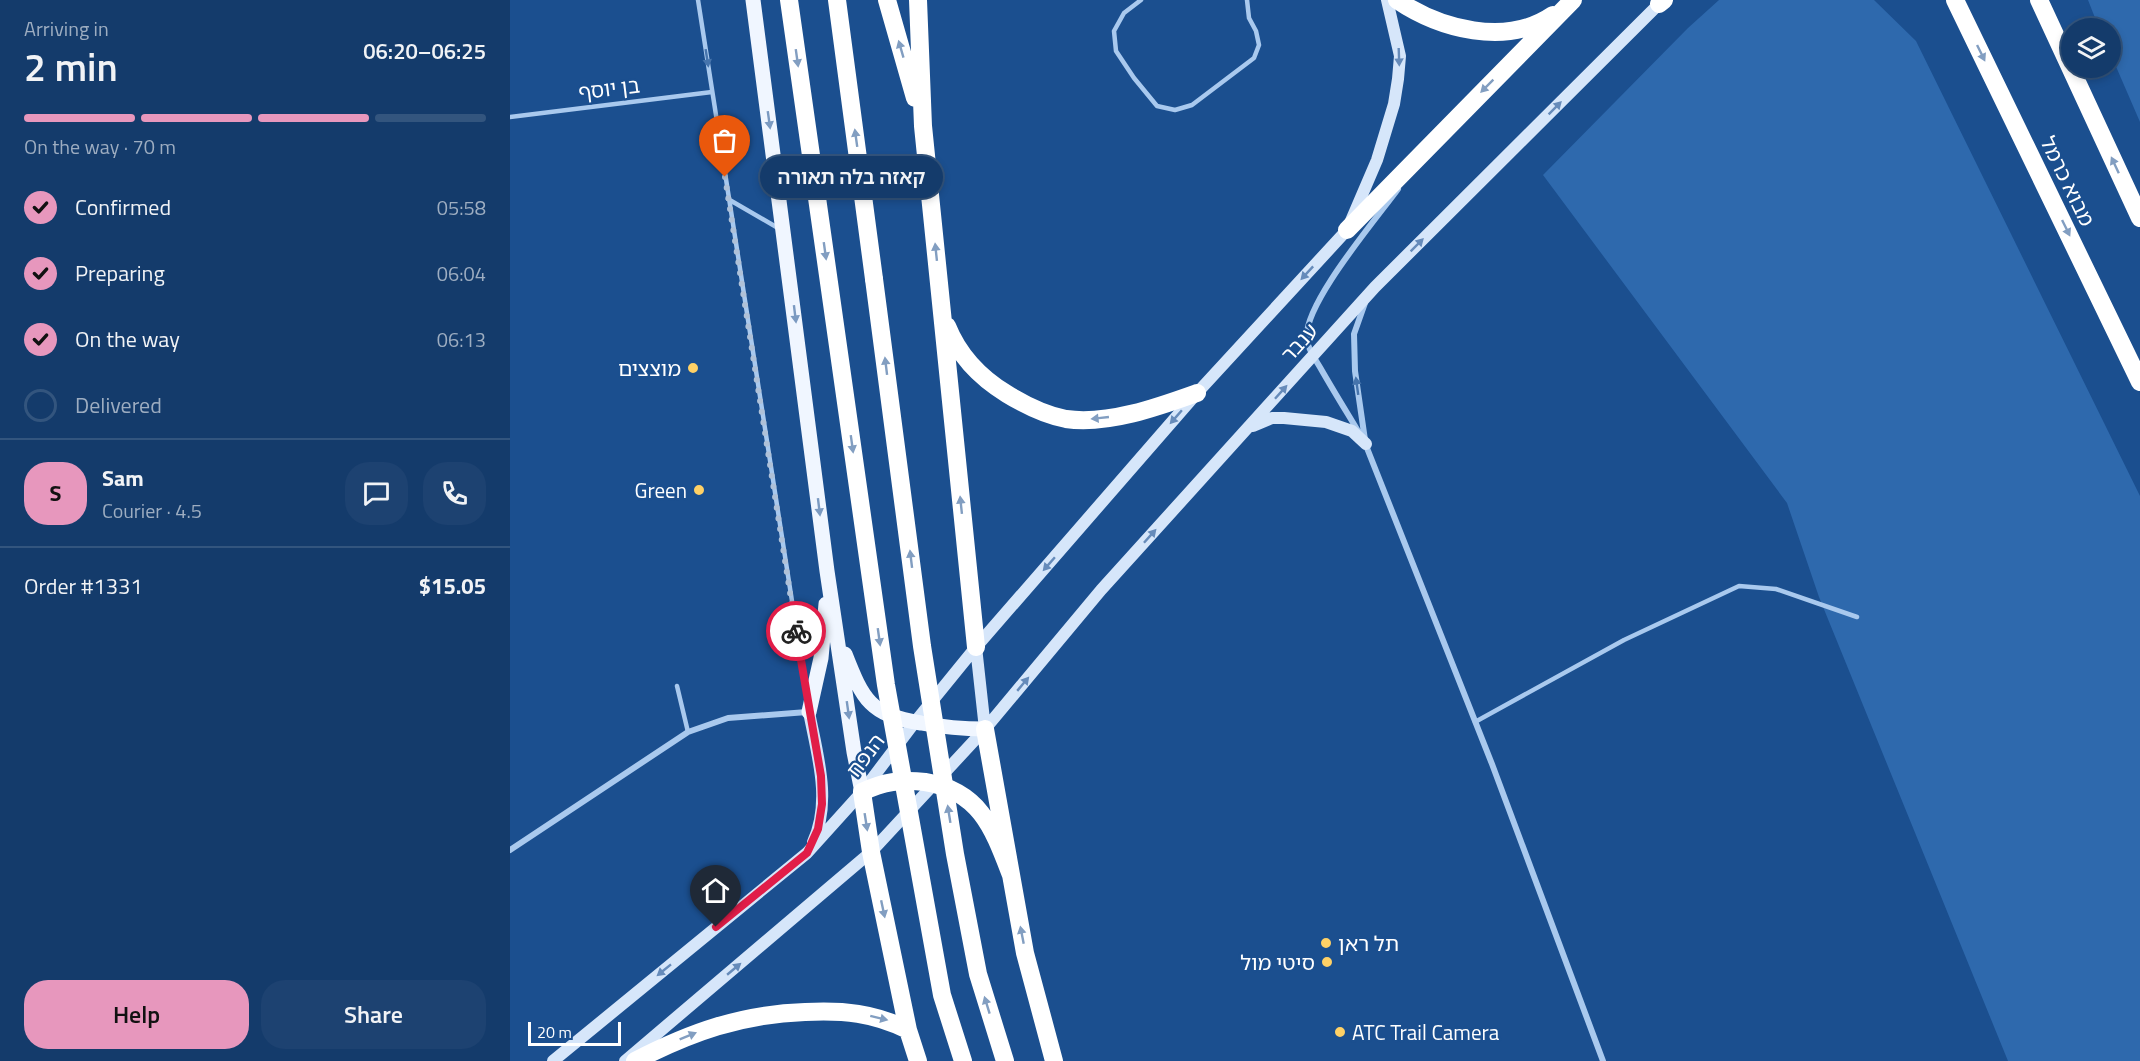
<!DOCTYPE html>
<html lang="en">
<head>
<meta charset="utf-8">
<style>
	:root { --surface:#143b6b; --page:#1d4271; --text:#f1f3f6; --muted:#9dadc1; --line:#33557e; --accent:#e797bd }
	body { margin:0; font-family:"Titillium Web","Noto Sans Hebrew",sans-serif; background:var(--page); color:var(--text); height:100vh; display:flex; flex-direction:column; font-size:22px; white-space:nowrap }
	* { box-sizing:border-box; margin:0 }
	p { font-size:20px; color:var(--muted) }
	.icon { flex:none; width:33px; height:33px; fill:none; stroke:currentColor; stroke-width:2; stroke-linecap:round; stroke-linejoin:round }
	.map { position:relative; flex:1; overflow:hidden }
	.panel { display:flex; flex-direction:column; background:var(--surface); width:510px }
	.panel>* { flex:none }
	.buttons { position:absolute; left:1551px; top:18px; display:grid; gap:12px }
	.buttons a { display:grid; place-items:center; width:60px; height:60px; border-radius:50%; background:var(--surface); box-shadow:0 3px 9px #0003,0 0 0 2px var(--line); font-size:30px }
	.scale { position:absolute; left:18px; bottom:15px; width:93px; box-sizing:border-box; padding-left:6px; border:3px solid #fff; border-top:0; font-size:16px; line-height:21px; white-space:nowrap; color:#fff; -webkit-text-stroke:4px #1b4f8f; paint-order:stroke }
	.pin { position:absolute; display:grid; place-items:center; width:51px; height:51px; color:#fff; margin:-62px -26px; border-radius:50% 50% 50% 0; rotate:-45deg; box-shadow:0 0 6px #0007 }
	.pin .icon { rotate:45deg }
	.courier { position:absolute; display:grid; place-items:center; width:60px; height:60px; margin:-30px; border:4px solid #e11d48; border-radius:50%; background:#fff; color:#222; box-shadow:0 2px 8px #0007 }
	.bubble { position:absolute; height:42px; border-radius:21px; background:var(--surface); box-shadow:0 3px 9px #0003,0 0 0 2px var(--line); font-size:20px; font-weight:600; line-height:42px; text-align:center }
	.head em { font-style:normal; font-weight:600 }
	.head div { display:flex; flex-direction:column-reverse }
	.head { display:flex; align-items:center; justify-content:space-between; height:102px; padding:0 24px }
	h1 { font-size:39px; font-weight:600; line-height:45px }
	.bar { display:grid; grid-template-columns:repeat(4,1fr); gap:9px 6px; align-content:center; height:72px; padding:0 24px }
	.bar i { height:8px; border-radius:4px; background:var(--line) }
	.bar .current { background:var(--accent) }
	.bar p { grid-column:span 4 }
	.line { display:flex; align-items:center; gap:15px; padding:0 24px; border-top:2px solid var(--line) }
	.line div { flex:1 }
	.round { display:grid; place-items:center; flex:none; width:63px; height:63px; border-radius:24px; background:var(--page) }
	ol { padding:0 24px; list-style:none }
	li { display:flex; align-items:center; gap:18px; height:66px }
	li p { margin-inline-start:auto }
	li .icon { padding:6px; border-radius:50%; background:var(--accent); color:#111; stroke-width:4 }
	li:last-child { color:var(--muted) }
	li i { width:33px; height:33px; border:3px solid var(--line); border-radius:50% }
	.cta { display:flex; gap:12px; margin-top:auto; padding:12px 24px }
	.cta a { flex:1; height:69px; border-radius:24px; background:var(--accent); color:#111; font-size:24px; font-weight:600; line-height:69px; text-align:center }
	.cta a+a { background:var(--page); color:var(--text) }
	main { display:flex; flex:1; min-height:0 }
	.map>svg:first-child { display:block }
	.green { fill:#2e69ad }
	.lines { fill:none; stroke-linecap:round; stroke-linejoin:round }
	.lane { stroke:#a9c9ee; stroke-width:4.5 }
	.street { stroke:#a9c9ee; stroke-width:6 }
	.secondary { stroke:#d6e6fa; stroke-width:12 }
	.primary { stroke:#f0f6ff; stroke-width:15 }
	.highway { stroke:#fff; stroke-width:18 }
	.highway-bridge { stroke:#fff; stroke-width:18 }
	.oneway { fill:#829ec1 }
	.oneway2 { fill:#668bba }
	.oneway3 { fill:#4674ac }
	.oneway4 { fill:#7b9ac1 }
	.done { stroke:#afc1d8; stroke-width:6; stroke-dasharray:0 10.8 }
	.route { stroke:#e11d48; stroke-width:8 }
	.poi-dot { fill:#ffd166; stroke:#1b4f8f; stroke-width:2 }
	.labels { text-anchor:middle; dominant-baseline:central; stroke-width:4.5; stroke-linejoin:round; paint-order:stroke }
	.street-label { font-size:21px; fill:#fff; stroke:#1b4f8f }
	.poi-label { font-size:21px; fill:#fff; stroke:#1b4f8f; text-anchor:end }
</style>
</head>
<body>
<main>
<section class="panel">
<div class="head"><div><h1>2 min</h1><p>Arriving in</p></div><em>06:20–06:25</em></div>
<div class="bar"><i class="current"></i><i class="current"></i><i class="current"></i><i></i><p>On the way · 70 m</p></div>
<ol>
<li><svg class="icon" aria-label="check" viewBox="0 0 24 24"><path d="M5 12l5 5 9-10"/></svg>Confirmed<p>05:58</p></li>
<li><svg class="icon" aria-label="check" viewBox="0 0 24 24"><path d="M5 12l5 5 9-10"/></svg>Preparing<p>06:04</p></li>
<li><svg class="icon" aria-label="check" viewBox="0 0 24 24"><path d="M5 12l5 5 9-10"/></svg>On the way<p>06:13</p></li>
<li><i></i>Delivered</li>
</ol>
<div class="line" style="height:108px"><b class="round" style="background:var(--accent);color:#111">S</b><div><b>Sam</b><p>Courier · 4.5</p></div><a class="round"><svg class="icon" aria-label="chat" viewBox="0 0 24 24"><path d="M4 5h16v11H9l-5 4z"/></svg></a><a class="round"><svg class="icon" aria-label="phone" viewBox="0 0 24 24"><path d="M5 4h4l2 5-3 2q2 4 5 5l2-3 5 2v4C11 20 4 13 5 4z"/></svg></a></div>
<div class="line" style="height:78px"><div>Order #1331</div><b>$15.05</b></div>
<div class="cta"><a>Help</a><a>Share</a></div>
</section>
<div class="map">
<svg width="1630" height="1061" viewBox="0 0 1630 1061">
	<rect width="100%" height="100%" fill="#1b4f8f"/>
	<path class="green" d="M1209 0H1364L1406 41 1630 496V1061H1498L1309 597 1277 503 1033 175 1178 28Z
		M1578 0H1630V122L1601 55 1600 28H1589Z"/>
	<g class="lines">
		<path class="lane" d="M188 0 297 697
			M631 0 614 13 604 31 606 51 624 78 647 106 665 110 682 105 744 58 749 45 746 31 739 18 737 0
			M0 117 202 92
			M218 199 268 228
			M167 686 178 732
			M965 722 1114 640 1229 586 1266 589 1347 617"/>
		<path class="street" d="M848 431C836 411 823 390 811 369 806 360 798 350 797 340 791 307 867 218 888 189
			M855 440 845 371 844 334 855 303
			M855 443 982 764 1093 1061
			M0 850 178 732 218 718 297 712"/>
		<path class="secondary" d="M743 426 762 418H774L816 422 842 431 856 444
			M466 647 475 729
			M299 712C307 754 322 801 303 842
			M43 1061 297 853 352 792 405 722 466 647 687 393 837 230 867 160 884 104 888 79 890 56 877 0
			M115 1061 361 852 475 729 591 590 865 287 1153 0"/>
		<path class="primary" d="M243 0 317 571 344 752 352 792
			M335 654C353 700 360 715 411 723 432 727 453 729 475 729
			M299 712 311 658 316 604"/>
		<path class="highway" d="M327 0 364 279
			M377 0 405 98
			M408 0 413 126 466 647
			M887 0C930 29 996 47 1043 15
			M1445 0 1630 382
			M1529 0 1630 218
			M1149 4 1154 0
			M837 230 1063 0
			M437 326C449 356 469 377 497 394 515 405 535 415 556 419 598 425 648 407 687 393
			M475 729 515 953 544 1061
			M125 1061C181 1032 232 1014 295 1012 333 1010 364 1013 398 1030
			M408 1061 398 1030 361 852 352 792C373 782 391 779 415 782 470 791 483 828 501 875"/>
		<path class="highway-bridge" d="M279 0 376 685 432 995 453 1061
			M364 279 412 646 445 854 468 974 495 1061"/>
	</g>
	<defs><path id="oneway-solid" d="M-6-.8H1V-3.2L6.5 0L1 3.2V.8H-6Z" transform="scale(1.5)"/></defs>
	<g class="oneway">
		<use href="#oneway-solid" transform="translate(391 49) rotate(-106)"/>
		<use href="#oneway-solid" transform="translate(1471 53) rotate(64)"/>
		<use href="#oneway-solid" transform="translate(287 58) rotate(82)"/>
		<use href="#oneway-solid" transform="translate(977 86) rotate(135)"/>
		<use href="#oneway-solid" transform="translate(346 138) rotate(-98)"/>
		<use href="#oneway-solid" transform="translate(1605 165) rotate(-115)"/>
		<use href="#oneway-solid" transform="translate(1556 228) rotate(64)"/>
		<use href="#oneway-solid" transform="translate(315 251) rotate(82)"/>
		<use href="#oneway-solid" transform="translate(426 252) rotate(-96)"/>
		<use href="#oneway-solid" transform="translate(376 366) rotate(-97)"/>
		<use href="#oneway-solid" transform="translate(590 418) rotate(174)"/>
		<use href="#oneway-solid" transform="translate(342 444) rotate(82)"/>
		<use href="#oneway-solid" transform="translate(451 505) rotate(-96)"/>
		<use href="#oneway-solid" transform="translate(401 559) rotate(-97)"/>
		<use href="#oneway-solid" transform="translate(369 637) rotate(82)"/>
		<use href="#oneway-solid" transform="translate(439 814) rotate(-99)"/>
		<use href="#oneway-solid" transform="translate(356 822) rotate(81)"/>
		<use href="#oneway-solid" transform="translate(373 909) rotate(78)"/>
		<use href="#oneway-solid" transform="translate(512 935) rotate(-101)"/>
		<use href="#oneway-solid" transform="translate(477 1005) rotate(-107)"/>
		<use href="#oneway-solid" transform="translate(369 1018) rotate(14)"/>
		<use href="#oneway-solid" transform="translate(178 1036) rotate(-22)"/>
	</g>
	<g class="oneway2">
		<use href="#oneway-solid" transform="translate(889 57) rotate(88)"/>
		<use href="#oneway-solid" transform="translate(1045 108) rotate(-45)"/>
		<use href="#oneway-solid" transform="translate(907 245) rotate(-45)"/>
		<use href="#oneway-solid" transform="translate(797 273) rotate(133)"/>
		<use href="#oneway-solid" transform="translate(771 392) rotate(-48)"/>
		<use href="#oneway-solid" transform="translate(666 417) rotate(131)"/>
		<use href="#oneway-solid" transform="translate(640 536) rotate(-48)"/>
		<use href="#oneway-solid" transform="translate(539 564) rotate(131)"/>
		<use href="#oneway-solid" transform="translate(513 684) rotate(-50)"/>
		<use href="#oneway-solid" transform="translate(224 969) rotate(-40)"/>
		<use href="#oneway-solid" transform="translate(154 970) rotate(141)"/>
	</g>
	<g class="oneway3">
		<use href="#oneway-solid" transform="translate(197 58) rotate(81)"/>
		<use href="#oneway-solid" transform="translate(847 386) rotate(-98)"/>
	</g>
	<g class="oneway4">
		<use href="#oneway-solid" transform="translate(259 120) rotate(82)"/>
		<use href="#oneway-solid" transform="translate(285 314) rotate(83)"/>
		<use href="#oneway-solid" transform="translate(309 507) rotate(83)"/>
		<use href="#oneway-solid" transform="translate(338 710) rotate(82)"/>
	</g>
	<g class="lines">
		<path class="done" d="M215 177 286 631"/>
		<path class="route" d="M206 927 297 853 308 829 312 804 311 776 286 631"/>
	</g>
	<g class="poi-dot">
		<circle cx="183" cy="368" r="6"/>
		<circle cx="189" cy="490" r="6"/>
		<circle cx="816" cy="943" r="6"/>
		<circle cx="817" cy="962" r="6"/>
		<circle cx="830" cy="1032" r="6"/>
	</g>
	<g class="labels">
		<g class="street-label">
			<text transform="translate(99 88) rotate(-7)">בן יוסף</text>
			<text transform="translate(1558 181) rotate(64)">מבוא כרמל</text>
			<text transform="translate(789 342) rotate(-48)">ענבר</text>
			<text transform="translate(355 755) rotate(-53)">הנפח</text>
		</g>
		<g class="poi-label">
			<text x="171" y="368">מוצצים</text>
			<text x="177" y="490">Green</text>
			<text x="828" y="943" text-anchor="start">תל ראן</text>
			<text x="805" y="962">סיטי מול</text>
			<text x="842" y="1032" text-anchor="start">ATC Trail Camera</text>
		</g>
	</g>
</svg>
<div class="buttons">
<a><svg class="icon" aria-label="layers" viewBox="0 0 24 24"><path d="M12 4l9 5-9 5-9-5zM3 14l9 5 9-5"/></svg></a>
</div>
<div class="scale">20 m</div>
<div class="pin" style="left:215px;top:177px;background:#ea580c"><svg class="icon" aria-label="bag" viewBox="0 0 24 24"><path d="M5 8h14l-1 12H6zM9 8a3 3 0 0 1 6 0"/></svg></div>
<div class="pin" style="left:206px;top:927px;background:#1f2937"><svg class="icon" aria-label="home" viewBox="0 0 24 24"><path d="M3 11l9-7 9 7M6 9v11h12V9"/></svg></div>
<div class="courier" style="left:286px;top:631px"><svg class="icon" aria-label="bike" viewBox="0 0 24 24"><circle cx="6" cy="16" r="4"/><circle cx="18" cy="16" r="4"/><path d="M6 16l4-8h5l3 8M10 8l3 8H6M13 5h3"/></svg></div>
<div class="bubble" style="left:250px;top:156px;width:183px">קאזה בלה תאורה</div>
</div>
</main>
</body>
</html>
